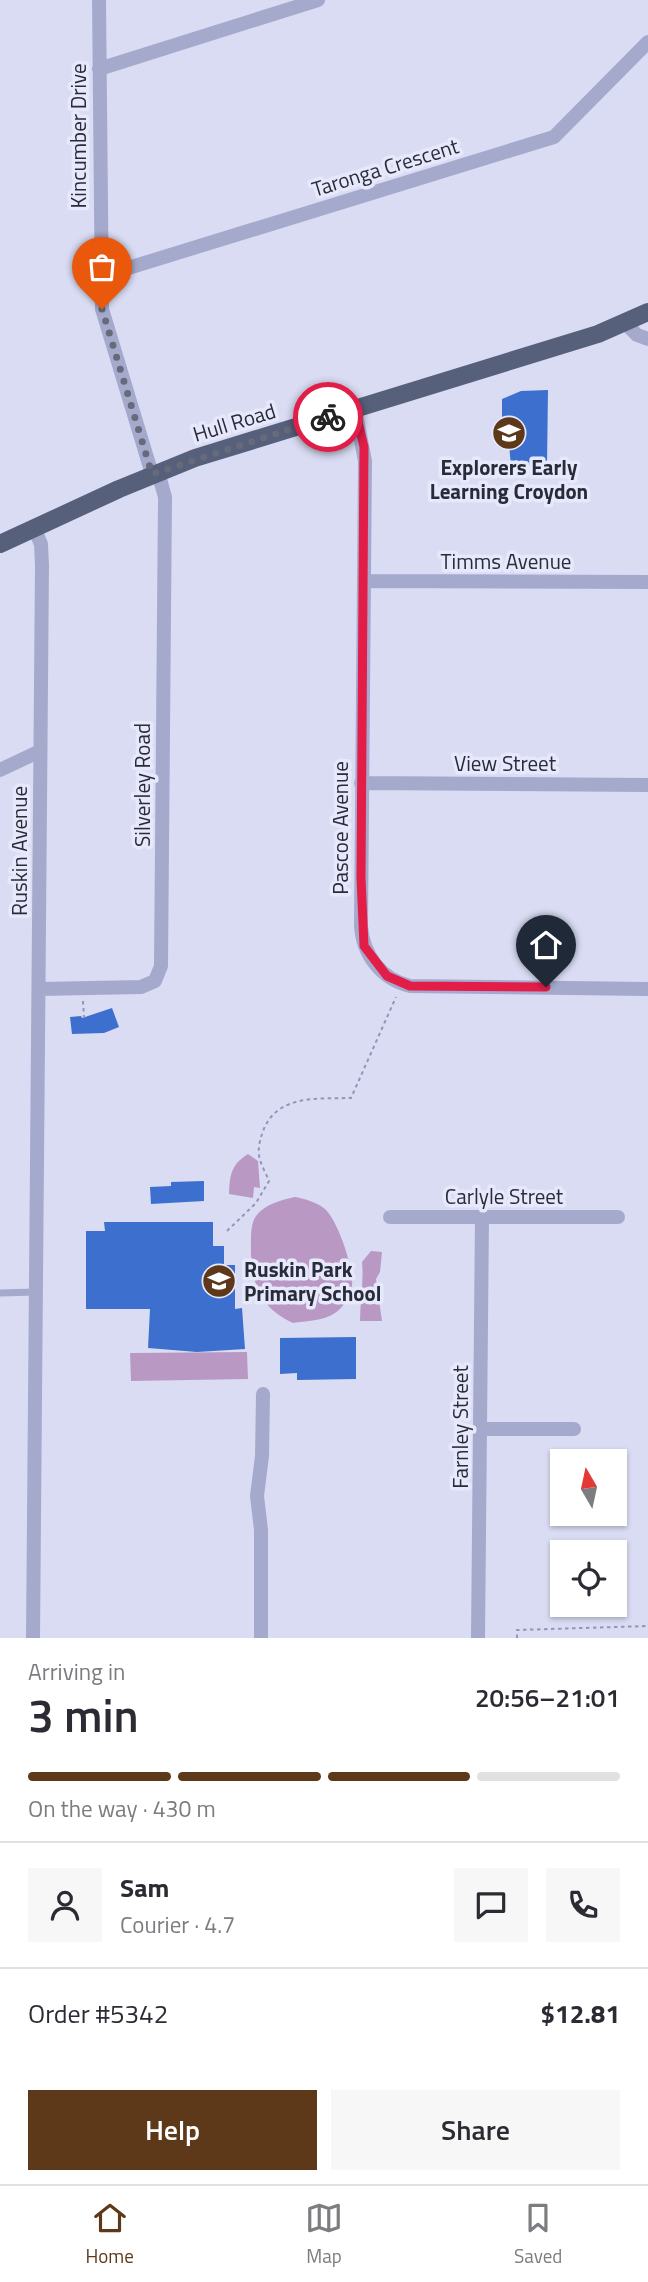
<!DOCTYPE html>
<html lang="en">
<head>
<meta charset="utf-8">
<style>
	:root { --surface:#fff; --page:#f7f7f7; --text:#2b2b33; --muted:#7c7c81; --line:#e1e1e2; --accent:#5d3919 }
	body { margin:0; font-family:"Titillium Web",sans-serif; background:var(--page); color:var(--text); height:100vh; display:flex; flex-direction:column; font-size:26px; white-space:nowrap }
	* { box-sizing:border-box; margin:0 }
	p { font-size:23px; color:var(--muted) }
	.icon { flex:none; width:38px; height:38px; fill:none; stroke:currentColor; stroke-width:2; stroke-linecap:round; stroke-linejoin:round }
	.map { position:relative; height:1638px; overflow:hidden }
	.sheet { display:flex; flex-direction:column; background:var(--surface); flex:1 }
	.sheet>* { flex:none }
	.needle { width:46px; rotate:351deg }
	.buttons { position:absolute; left:550px; top:1449px; display:grid; gap:14px }
	.buttons a { display:grid; place-items:center; width:77px; height:77px; border-radius:0px; background:var(--surface); box-shadow:0 2px 5px #0004; font-size:35px }
	.pin { position:absolute; display:grid; place-items:center; width:60px; height:60px; color:#fff; margin:-72px -30px; border-radius:50% 50% 50% 0; rotate:-45deg; box-shadow:0 0 7px #0007 }
	.pin .icon { rotate:45deg }
	.courier { position:absolute; display:grid; place-items:center; width:70px; height:70px; margin:-35px; border:5px solid #e11d48; border-radius:50%; background:#fff; color:#222; box-shadow:0 2px 9px #0007 }
	.head em { font-style:normal; font-weight:600 }
	.head div { display:flex; flex-direction:column-reverse }
	.head { display:flex; align-items:center; justify-content:space-between; height:119px; padding:0 28px }
	h1 { font-size:46px; font-weight:600; line-height:52px }
	.bar { display:grid; grid-template-columns:repeat(4,1fr); gap:10px 7px; align-content:center; height:84px; padding:0 28px }
	.bar i { height:9px; border-radius:5px; background:var(--line) }
	.bar .current { background:var(--accent) }
	.bar p { grid-column:span 4 }
	.line { display:flex; align-items:center; gap:18px; padding:0 28px; border-top:2px solid var(--line) }
	.line div { flex:1 }
	.round { display:grid; place-items:center; flex:none; width:74px; height:74px; border-radius:0px; background:var(--page) }
	.cta { display:flex; gap:14px; margin-top:auto; padding:14px 28px }
	.cta a { flex:1; height:80px; border-radius:0px; background:var(--accent); color:#fff; font-size:28px; font-weight:600; line-height:80px; text-align:center }
	.cta a+a { background:var(--page); color:var(--text) }
	.tabs { display:flex; justify-content:space-around; align-items:center; height:98px; border-top:2px solid var(--line); background:var(--surface); font-size:19px; color:var(--muted) }
	.tabs a { display:grid; justify-items:center; gap:4px }
	.tabs .current { color:var(--accent) }
	.map>svg:first-child { display:block }
	.green { fill:#b999c4 }
	.building { fill:#3d6fcf }
	.lines { fill:none; stroke-linecap:round; stroke-linejoin:round }
	.path { stroke:#8f96b9; stroke-width:2; stroke-dasharray:3.5 3.5; stroke-linecap:butt }
	.lane { stroke:#a5aacd; stroke-width:7 }
	.street { stroke:#a5aacd; stroke-width:14 }
	.primary { stroke:#57607b; stroke-width:18 }
	.done { stroke:#666a7a; stroke-width:7; stroke-dasharray:0 12.6 }
	.route { stroke:#e11d48; stroke-width:9 }
	.labels { text-anchor:middle; dominant-baseline:central; stroke-width:7; stroke-linejoin:round; paint-order:stroke }
	.street-label { font-size:21px; fill:#272c38; stroke:#e7e8fb }
	.poi-label { font-size:21px; font-weight:bold; fill:#272c38; stroke:#e7e8fb }
</style>
</head>
<body>
<div class="map">
<svg width="648" height="1638" viewBox="0 0 648 1638">
	<rect width="100%" height="100%" fill="#dadcf4"/>
	<path class="green" d="M248 1154 258 1161 260 1188 254 1187 253 1198 229 1194C230 1174 231 1165 248 1154Z
		M295 1197C305 1199 317 1202 325 1209 338 1221 354 1268 352 1286 351 1295 343 1308 335 1313 323 1321 306 1321 293 1323 257 1307 250 1278 251 1242 251 1234 251 1223 256 1216 265 1204 281 1200 295 1197Z
		M371 1251 382 1252 380 1272 376 1279 382 1321H360C360 1301 364 1282 362 1262Z
		M247 1352 248 1379 131 1381 130 1353Z"/>
	<path class="building" d="M548 390 547 466 511 465 507 426 502 427V399L521 391Z
		M112 1008 119 1027 104 1033 72 1034 70 1017 81 1016 82 1018Z
		M204 1181V1201L151 1204 150 1187 171 1186V1182Z
		M104 1222H213V1246H224V1265H235V1309L242 1308 245 1349 197 1352 148 1348 150 1309H86V1231H105Z
		M356 1337V1379L297 1380V1373L280 1374V1338Z"/>
	<g class="lines">
		<path class="path" d="M83 1001 84 1018
			M227 1231 256 1203 269 1181C266 1173 260 1164 259 1155 258 1148 260 1140 262 1134 275 1094 316 1099 351 1098L396 997
			M517 1638V1630L648 1626"/>
		<path class="lane" d="M0 1293 36 1292"/>
		<path class="street" d="M99 0 102 309 152 474
			M99 69 318 0
			M99 274 125 269 554 137 648 42
			M626 324 637 335 648 339
			M355 409 365 461 361 926C363 955 381 979 410 986L648 989
			M364 581 648 582
			M0 770 40 751
			M361 783 648 785
			M39 989 141 987 155 981 161 966 165 497 158 472
			M390 1217H618
			M481 1429H574
			M33 1638 42 565 41 544 34 528
			M261 1638V1530L257 1496 262 1456 263 1394
			M478 1638 482 1217"/>
		<path class="primary" d="M0 544 119 489 195 458 598 334 648 312"/>
	</g>
	<g class="lines">
		<path class="done" d="M102 309 152 474 328 417"/>
		<path class="route" d="M328 417 355 409 364 447 361 878 364 946 387 976 410 986 546 987"/>
	</g>
	<defs>
		<g id="school-disc" transform="scale(1.75)"><circle r="9.5" fill="#5d3919" stroke="#e7e8fb"/><path d="M0-5L7-2L0 1L-7-2ZM-4 1L0 2.5L4 1V4Q0 6-4 4Z" fill="#fff"/></g>
	</defs>
	<g fill-rule="evenodd">
		<use href="#school-disc" x="509" y="433"/>
		<use href="#school-disc" x="219" y="1281"/>
	</g>
	<g class="labels">
		<g class="street-label">
			<text transform="translate(78 136) rotate(-90)">Kincumber Drive</text>
			<text transform="translate(385 167) rotate(-17)">Taronga Crescent</text>
			<text transform="translate(234 422) rotate(-17)">Hull Road</text>
			<text x="506" y="561">Timms Avenue</text>
			<text x="505" y="763">View Street</text>
			<text transform="translate(142 785) rotate(-90)">Silverley Road</text>
			<text transform="translate(340 828) rotate(-90)">Pascoe Avenue</text>
			<text transform="translate(19 851) rotate(-90)">Ruskin Avenue</text>
			<text x="504" y="1196">Carlyle Street</text>
			<text transform="translate(460 1427) rotate(-90)">Farnley Street</text>
		</g>
		<g class="poi-label">
			<text x="509" y="467">Explorers Early<tspan x="509" dy="24">Learning Croydon</tspan></text>
			<text x="244" y="1269" text-anchor="start">Ruskin Park<tspan x="244" dy="24">Primary School</tspan></text>
		</g>
	</g>
</svg>
<div class="buttons">
<a><svg class="needle" viewBox="-14 -14 28 28"><path d="M0-13l5 13h-10z" fill="#e53935"/><path d="M0 13l5-13h-10z" fill="#7c7c81"/></svg></a>
<a><svg class="icon" aria-label="locate" viewBox="0 0 24 24"><circle cx="12" cy="12" r="6"/><path d="M12 2v4M12 18v4M2 12h4M18 12h4"/></svg></a>
</div>
<div class="pin" style="left:102px;top:309px;background:#ea580c"><svg class="icon" aria-label="bag" viewBox="0 0 24 24"><path d="M5 8h14l-1 12H6zM9 8a3 3 0 0 1 6 0"/></svg></div>
<div class="pin" style="left:546px;top:987px;background:#1f2937"><svg class="icon" aria-label="home" viewBox="0 0 24 24"><path d="M3 11l9-7 9 7M6 9v11h12V9"/></svg></div>
<div class="courier" style="left:328px;top:417px"><svg class="icon" aria-label="bike" viewBox="0 0 24 24"><circle cx="6" cy="16" r="4"/><circle cx="18" cy="16" r="4"/><path d="M6 16l4-8h5l3 8M10 8l3 8H6M13 5h3"/></svg></div>
</div>
<section class="sheet">
<div class="head"><div><h1>3 min</h1><p>Arriving in</p></div><em>20:56–21:01</em></div>
<div class="bar"><i class="current"></i><i class="current"></i><i class="current"></i><i></i><p>On the way · 430 m</p></div>
<div class="line" style="height:126px"><a class="round"><svg class="icon" aria-label="person" viewBox="0 0 24 24"><circle cx="12" cy="8" r="4"/><path d="M4 21q1-7 8-7t8 7"/></svg></a><div><b>Sam</b><p>Courier · 4.7</p></div><a class="round"><svg class="icon" aria-label="chat" viewBox="0 0 24 24"><path d="M4 5h16v11H9l-5 4z"/></svg></a><a class="round"><svg class="icon" aria-label="phone" viewBox="0 0 24 24"><path d="M5 4h4l2 5-3 2q2 4 5 5l2-3 5 2v4C11 20 4 13 5 4z"/></svg></a></div>
<div class="line" style="height:91px"><div>Order #5342</div><b>$12.81</b></div>
<div class="cta"><a>Help</a><a>Share</a></div>
</section>
<nav class="tabs">
<a class="current"><svg class="icon" aria-label="home" viewBox="0 0 24 24"><path d="M3 11l9-7 9 7M6 9v11h12V9"/></svg>Home</a>
<a><svg class="icon" aria-label="map" viewBox="0 0 24 24"><path d="M3 6l6-2 6 2 6-2v14l-6 2-6-2-6 2zM9 4v14M15 6v14"/></svg>Map</a>
<a><svg class="icon" aria-label="saved" viewBox="0 0 24 24"><path d="M7 4h10v16l-5-4-5 4z"/></svg>Saved</a>
</nav>
</body>
</html>
